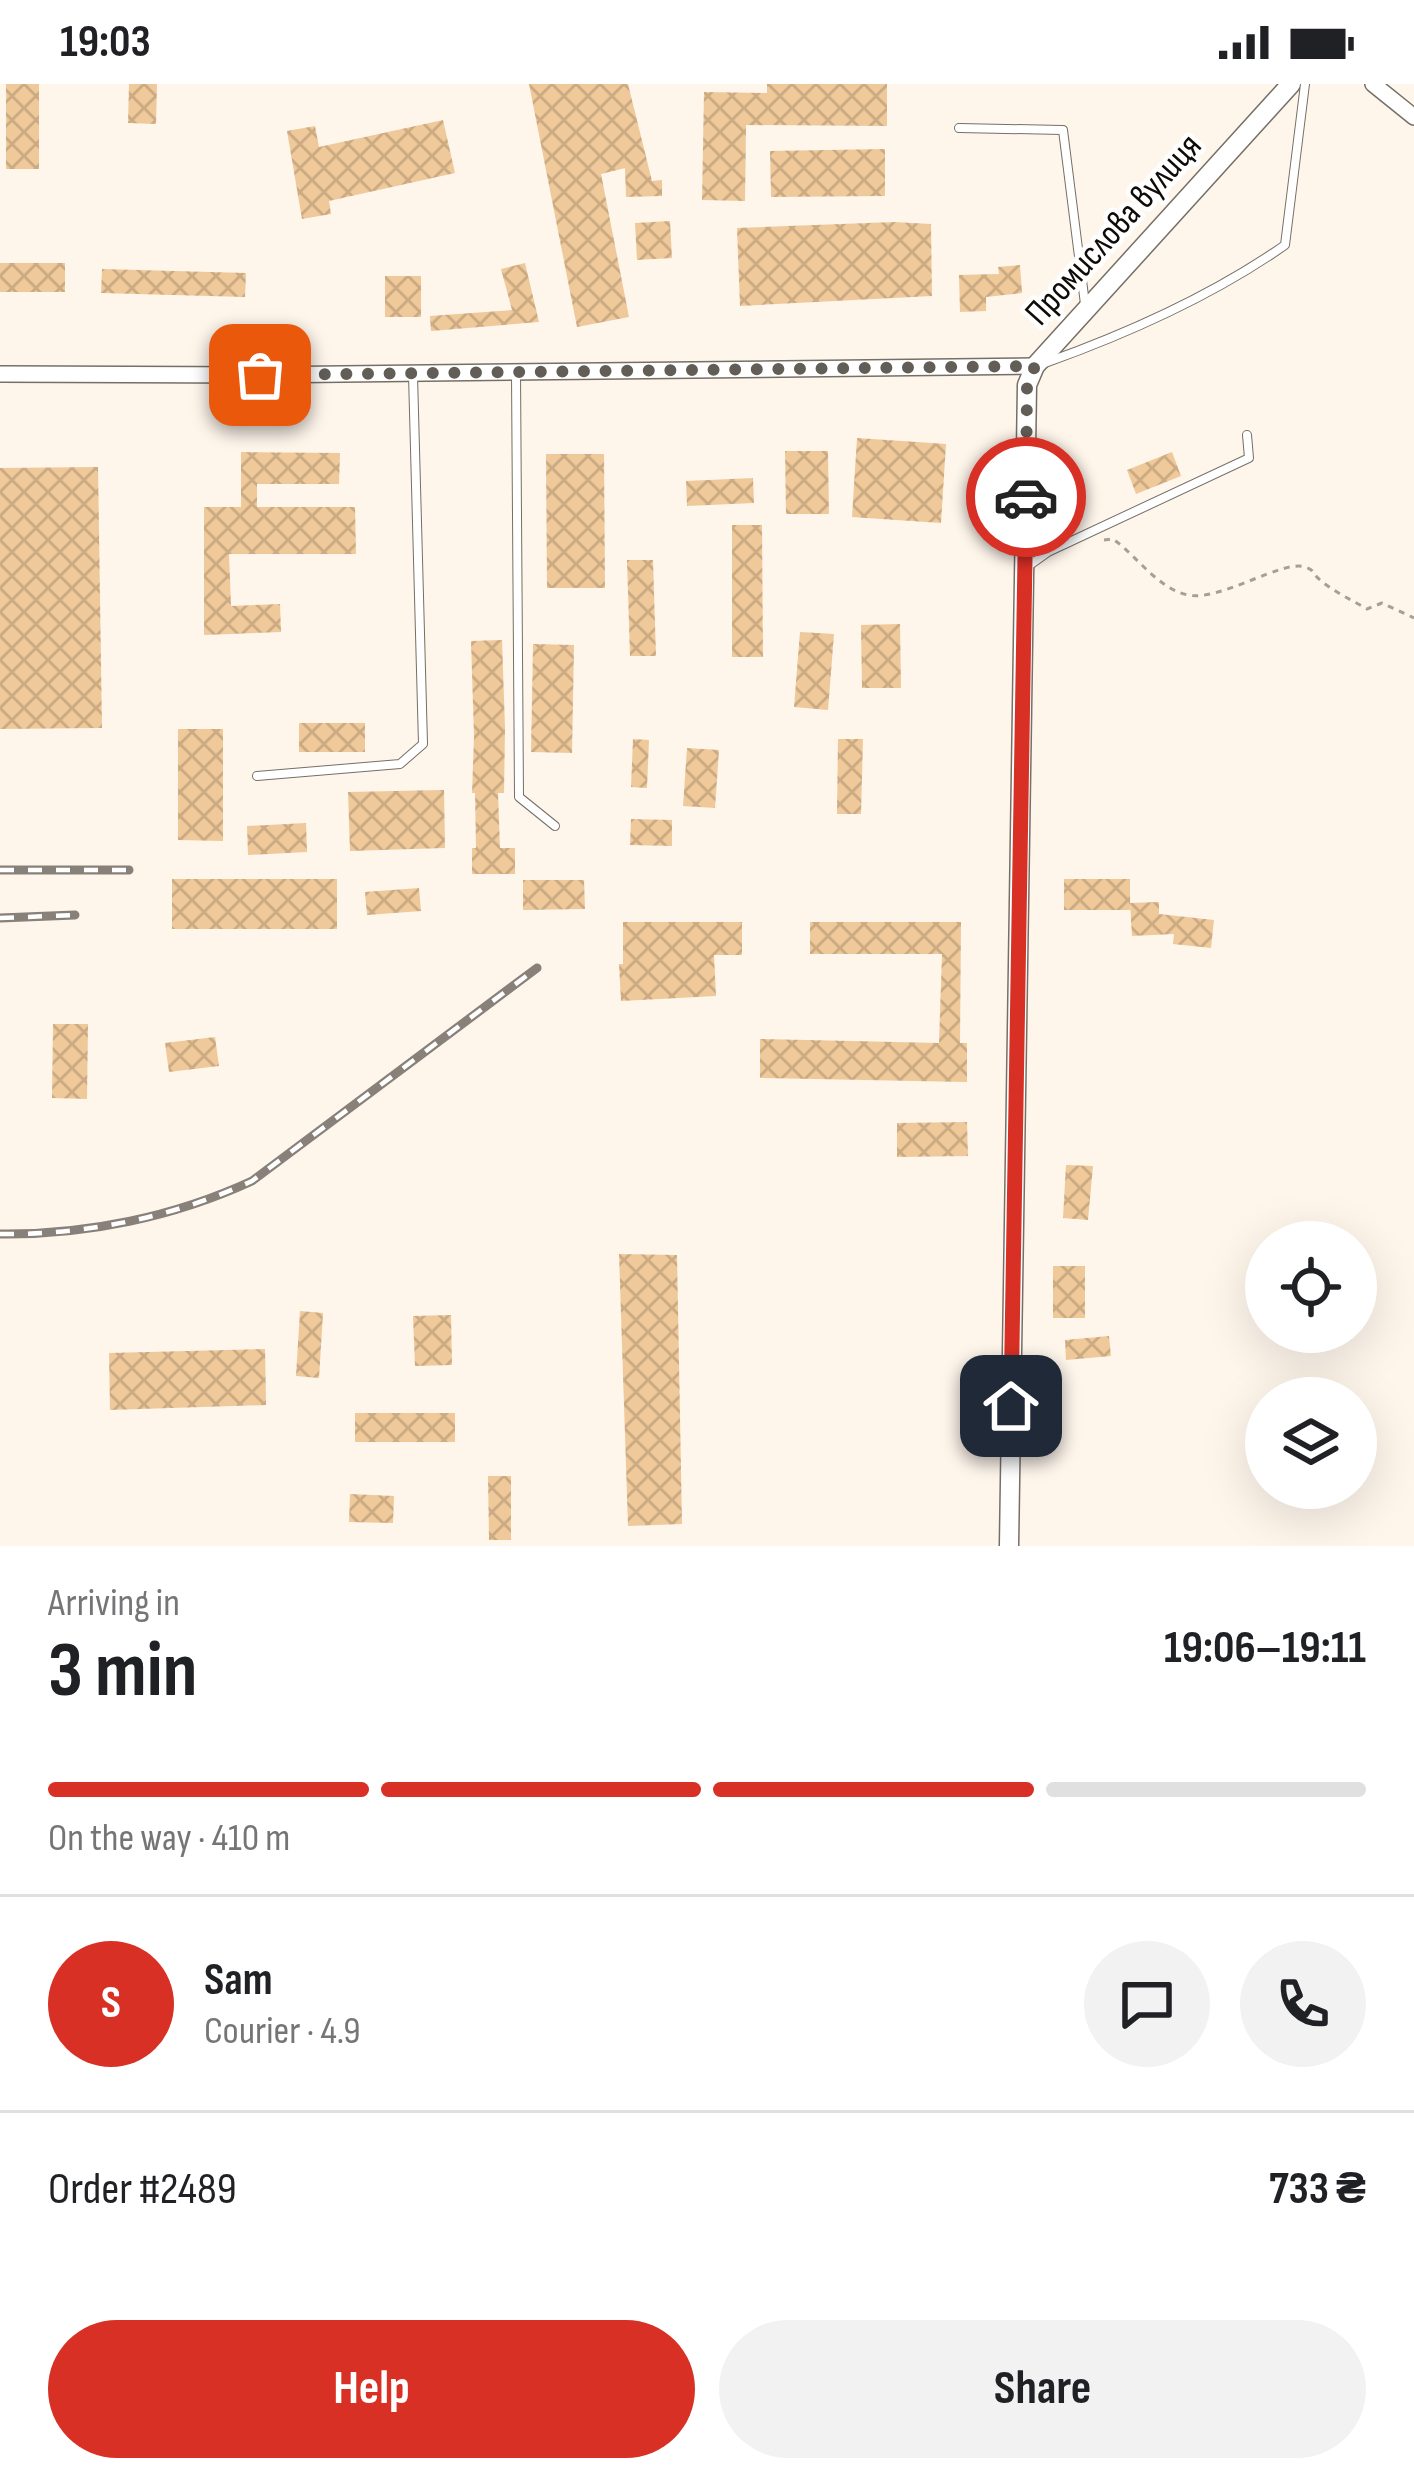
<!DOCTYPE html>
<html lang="en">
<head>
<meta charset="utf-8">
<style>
	:root { --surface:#fff; --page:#f2f2f2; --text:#202124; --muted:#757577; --line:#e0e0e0; --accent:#d93025 }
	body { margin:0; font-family:"Sofia Sans Condensed",sans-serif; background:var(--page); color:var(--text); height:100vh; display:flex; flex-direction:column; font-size:45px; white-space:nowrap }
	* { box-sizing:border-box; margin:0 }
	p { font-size:39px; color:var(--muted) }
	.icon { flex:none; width:66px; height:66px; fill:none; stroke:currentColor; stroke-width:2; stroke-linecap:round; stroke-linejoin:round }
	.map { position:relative; height:1462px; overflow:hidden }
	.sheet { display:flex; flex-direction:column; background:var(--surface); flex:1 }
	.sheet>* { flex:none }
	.fabs { position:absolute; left:1245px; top:1137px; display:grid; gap:24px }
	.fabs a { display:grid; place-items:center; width:132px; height:132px; border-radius:50%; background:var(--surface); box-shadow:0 12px 48px #0002; font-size:60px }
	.pin { position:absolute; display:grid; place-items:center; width:102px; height:102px; color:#fff; margin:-51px; border-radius:24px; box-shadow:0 6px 18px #0006 }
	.courier { position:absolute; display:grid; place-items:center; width:120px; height:120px; margin:-60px; border:9px solid #d93025; border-radius:50%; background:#fff; color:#222; box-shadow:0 3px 15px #0007 }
	.head em { font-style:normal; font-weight:700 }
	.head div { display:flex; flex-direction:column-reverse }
	.head { display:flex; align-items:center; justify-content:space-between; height:204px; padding:0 48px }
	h1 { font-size:78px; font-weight:700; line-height:90px }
	.bar { display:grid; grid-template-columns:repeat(4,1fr); gap:18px 12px; align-content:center; height:144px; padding:0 48px }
	.bar i { height:15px; border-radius:9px; background:var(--line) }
	.bar .active { background:var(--accent) }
	.bar p { grid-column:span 4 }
	.line { display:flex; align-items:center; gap:30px; padding:0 48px; border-top:3px solid var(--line) }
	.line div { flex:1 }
	.round { display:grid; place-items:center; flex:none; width:126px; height:126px; border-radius:63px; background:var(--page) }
	.button { display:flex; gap:24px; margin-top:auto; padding:24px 48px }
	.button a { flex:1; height:138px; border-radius:72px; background:var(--accent); color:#fff; font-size:48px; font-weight:700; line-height:138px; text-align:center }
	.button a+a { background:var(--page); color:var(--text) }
	.status { display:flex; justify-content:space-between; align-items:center; height:84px; padding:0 60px; background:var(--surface); direction:ltr }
	.status svg { height:33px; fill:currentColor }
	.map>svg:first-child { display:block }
	.building { fill:url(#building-cross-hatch) }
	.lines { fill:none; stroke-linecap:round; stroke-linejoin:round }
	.service-casing { stroke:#766f66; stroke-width:10 }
	.minor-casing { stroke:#766f66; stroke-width:18 }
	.tertiary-casing { stroke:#766f66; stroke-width:21 }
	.path { stroke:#a69f97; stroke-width:3; stroke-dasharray:6 6; stroke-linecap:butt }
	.service { stroke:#fff; stroke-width:8 }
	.minor { stroke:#fff; stroke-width:15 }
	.tertiary { stroke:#fff; stroke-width:18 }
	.rail-casing { stroke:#87817a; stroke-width:9 }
	.rail { stroke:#fff; stroke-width:4.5; stroke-dasharray:14; stroke-linecap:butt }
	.done { stroke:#625d57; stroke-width:12; stroke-dasharray:0 21.6 }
	.route { stroke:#d93025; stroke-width:15 }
	.labels { text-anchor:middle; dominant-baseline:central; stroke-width:9; stroke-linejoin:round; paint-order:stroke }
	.street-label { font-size:36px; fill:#0e0b08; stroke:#fff }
</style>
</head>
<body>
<div class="status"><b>19:03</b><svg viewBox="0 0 49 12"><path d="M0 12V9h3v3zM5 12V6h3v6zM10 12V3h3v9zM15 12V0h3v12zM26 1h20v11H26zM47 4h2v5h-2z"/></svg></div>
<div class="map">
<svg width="1414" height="1462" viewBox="0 0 1414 1462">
	<defs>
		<pattern id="building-cross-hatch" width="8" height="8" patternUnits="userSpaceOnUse" patternTransform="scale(3)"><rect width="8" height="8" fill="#efc99a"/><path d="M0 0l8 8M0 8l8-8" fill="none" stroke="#ccab83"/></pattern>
	</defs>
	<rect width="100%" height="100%" fill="#fef5eb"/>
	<path class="building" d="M6 0H39V85H6Z
		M129 0H157L156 40 128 39Z
		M529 0H628L652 97 662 96V112L626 113 625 84 601 90 629 233 577 243Z
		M767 0H887V42L746 41 745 117 702 116 704 8 767 9Z
		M443 36 455 89 329 117 331 130 302 135 287 47 315 42 319 63Z
		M885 65V112L771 113 770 67Z
		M670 137 672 174 637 176 635 139Z
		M894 138 931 140 932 212 740 222 737 144Z
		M0 179H65V208H0Z
		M525 179 539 238 431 247 430 232 512 226 501 185Z
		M1020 181 1022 209 986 213V227L960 228 959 191 999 190 998 183Z
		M102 185 246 189 245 213 101 209Z
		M385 192H421V233H385Z
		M857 354 946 360 941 439 852 433Z
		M785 367H828L829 430H786Z
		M241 368 340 369 339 400H257V423H355L356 470H229L231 522 280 520 281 548 204 551V423H241Z
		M1172 368 1181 392 1136 410 1127 386Z
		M546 370H604L605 504H547Z
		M98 383 102 644 0 645V384Z
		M753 394 754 419 687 422 686 397Z
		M732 441H762L763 573H732Z
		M627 476H653L656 572H630Z
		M900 540 901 604H862L861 541Z
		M800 548 834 550 828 626 794 623Z
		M502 556 505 644 504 709H498L500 764H515V790H472V764H476L475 709H472L474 653 471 557Z
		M533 560 574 561 572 669 531 668Z
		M299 639H365V668H299Z
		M178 645H223V757L178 756Z
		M633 655 649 656 647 704 631 703Z
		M838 655H863L861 730H837Z
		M687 664 719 666 715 724 683 722Z
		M444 706 445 764 350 767 348 708Z
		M631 735 672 736V762L630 761Z
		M306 739 307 768 248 771 247 742Z
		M172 795H337V845H172Z
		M1064 795H1130V826H1064Z
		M523 796H584L585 825 523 826Z
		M419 804 421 827 367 831 365 808Z
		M1159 818V830L1214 836 1211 864 1173 860 1174 850 1132 852 1130 819Z
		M623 838H742V871H714L716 912 621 917 619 880H623Z
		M810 838H961L960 959H967V998L760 994V955L939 959 942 870H810Z
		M53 940H88L87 1015 52 1014Z
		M215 953 219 982 169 988 165 959Z
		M967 1038 968 1072 897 1073V1039Z
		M1066 1081 1093 1082 1088 1136 1063 1134Z
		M619 1170 677 1171 682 1440 628 1442Z
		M1053 1182H1085V1234H1053Z
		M300 1227 323 1229 319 1294 296 1292Z
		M451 1231 452 1281 415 1282 413 1232Z
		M1109 1252 1111 1272 1066 1276 1065 1256Z
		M265 1265 266 1321 110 1326 109 1269Z
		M355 1329H455V1358H355Z
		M488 1392H511V1456H489Z
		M350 1410 394 1412 393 1439 349 1438Z"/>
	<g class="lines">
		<g class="service-casing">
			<path id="service" d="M959 44 1063 46 1085 220
				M1045 279C1129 249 1212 212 1285 161L1305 0
				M516 290 519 713 555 742
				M1027 483 1048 468 1249 374 1247 351
				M257 692 400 680 423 660 413 291"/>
		</g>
		<g class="minor-casing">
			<path id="minor" d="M1373 0 1414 33
				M0 290 260 291 1035 282"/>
		</g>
		<g class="tertiary-casing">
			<path id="tertiary" d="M1009 1462 1027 301 1035 282 1291 0"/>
		</g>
		<path class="path" d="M1104 456 1113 455C1137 472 1158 505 1188 511 1220 518 1283 475 1305 483 1316 487 1311 488 1319 495 1332 507 1352 516 1367 525L1382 519 1414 534"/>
		<use href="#service" class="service"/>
		<use href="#minor" class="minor"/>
		<use href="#tertiary" class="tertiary"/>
		<g class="rail-casing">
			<path id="rail" d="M0 786H129
				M0 834 75 831
				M0 1150C86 1151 174 1133 252 1097L537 884"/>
		</g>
		<use href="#rail" class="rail"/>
	</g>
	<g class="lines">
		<path class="done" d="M260 291 1035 282 1027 301 1026 413"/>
		<path class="route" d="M1011 1322 1026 413"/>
	</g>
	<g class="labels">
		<g class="street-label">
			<text transform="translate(1114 146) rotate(-48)">Промислова вулиця</text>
		</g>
	</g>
</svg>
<div class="fabs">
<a><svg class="icon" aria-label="locate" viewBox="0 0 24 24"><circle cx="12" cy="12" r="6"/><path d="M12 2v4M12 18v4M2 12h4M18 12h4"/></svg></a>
<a><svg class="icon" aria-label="layers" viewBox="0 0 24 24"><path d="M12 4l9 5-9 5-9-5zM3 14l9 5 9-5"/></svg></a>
</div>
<div class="pin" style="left:260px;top:291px;background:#ea580c"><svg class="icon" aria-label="bag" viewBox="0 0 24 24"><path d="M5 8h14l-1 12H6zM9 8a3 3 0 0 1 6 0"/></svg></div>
<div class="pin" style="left:1011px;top:1322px;background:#1f2937"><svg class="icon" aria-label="home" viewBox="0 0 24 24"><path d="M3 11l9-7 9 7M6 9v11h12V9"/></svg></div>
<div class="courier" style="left:1026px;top:413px"><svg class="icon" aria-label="car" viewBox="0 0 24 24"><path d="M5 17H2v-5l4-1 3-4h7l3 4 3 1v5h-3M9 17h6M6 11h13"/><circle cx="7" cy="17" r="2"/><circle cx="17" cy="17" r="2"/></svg></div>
</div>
<section class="sheet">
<div class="head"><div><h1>3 min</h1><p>Arriving in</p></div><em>19:06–19:11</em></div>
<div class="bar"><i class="active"></i><i class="active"></i><i class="active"></i><i></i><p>On the way · 410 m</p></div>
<div class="line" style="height:216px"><b class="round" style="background:var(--accent);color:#fff">S</b><div><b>Sam</b><p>Courier · 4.9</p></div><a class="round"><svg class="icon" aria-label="chat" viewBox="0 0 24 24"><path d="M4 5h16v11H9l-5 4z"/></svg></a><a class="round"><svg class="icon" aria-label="phone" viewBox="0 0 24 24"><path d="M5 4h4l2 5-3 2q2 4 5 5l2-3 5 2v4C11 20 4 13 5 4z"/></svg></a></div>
<div class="line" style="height:156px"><div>Order #2489</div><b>733 ₴</b></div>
<div class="button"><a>Help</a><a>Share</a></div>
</section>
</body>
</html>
